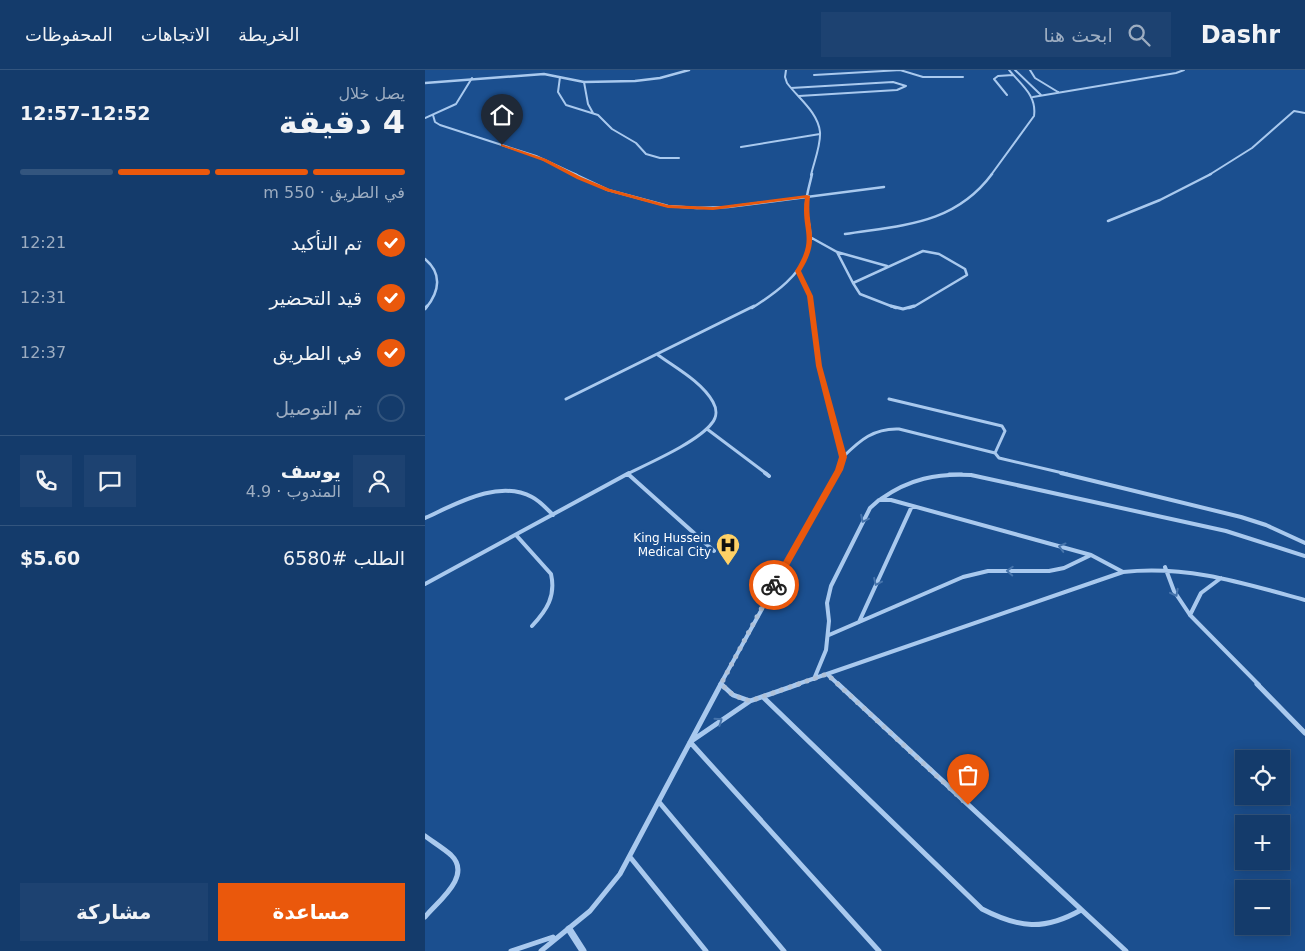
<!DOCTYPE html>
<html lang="ar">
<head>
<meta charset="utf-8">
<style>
	:root { --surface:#143b6b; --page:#1d4271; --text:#f1f3f6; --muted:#9dadc1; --line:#33557e; --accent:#ea580c }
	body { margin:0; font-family:"DejaVu Sans","Noto Naskh Arabic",sans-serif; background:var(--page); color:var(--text); direction:rtl; height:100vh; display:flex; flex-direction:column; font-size:19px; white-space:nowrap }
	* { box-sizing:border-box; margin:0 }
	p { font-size:16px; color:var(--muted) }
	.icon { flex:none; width:28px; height:28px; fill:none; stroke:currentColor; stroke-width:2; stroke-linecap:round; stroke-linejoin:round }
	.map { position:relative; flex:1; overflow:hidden; direction:ltr }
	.side { display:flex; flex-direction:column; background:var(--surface); width:425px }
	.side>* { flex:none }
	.fabs { position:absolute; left:810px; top:680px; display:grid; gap:10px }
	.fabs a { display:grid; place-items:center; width:55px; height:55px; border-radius:0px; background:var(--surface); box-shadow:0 2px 12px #0003,0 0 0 1px var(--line); font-size:25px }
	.pin { position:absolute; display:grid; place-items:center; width:42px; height:42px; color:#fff; margin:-51px -21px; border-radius:50% 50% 50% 0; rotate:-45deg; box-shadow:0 0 5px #0007 }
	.pin .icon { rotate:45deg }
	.courier { position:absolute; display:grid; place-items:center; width:50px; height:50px; margin:-25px; border:4px solid #ea580c; border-radius:50%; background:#fff; color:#222; box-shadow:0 1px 6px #0007 }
	.headline em { font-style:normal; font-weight:700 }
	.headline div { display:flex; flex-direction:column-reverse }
	.headline { display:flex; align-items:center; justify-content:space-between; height:85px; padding:0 20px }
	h1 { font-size:32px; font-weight:700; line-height:38px }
	.bar { display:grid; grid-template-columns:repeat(4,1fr); gap:8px 5px; align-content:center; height:60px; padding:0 20px }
	.bar i { height:6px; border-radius:4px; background:var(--line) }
	.bar .active { background:var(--accent) }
	.bar p { grid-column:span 4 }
	.line { display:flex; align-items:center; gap:12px; padding:0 20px; border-top:1px solid var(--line) }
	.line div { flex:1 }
	.round { display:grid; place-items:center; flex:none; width:52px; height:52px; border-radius:0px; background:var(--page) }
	ol { padding:0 20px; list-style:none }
	li { display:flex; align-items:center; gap:15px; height:55px }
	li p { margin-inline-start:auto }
	li .icon { padding:5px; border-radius:50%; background:var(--accent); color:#fff; stroke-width:4 }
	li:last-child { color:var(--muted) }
	li i { width:28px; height:28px; border:2px solid var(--line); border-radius:50% }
	.cta { display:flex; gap:10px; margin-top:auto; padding:10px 20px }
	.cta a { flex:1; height:58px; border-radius:0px; background:var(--accent); color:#fff; font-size:20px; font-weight:700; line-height:58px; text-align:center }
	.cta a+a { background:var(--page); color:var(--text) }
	header { display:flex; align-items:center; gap:30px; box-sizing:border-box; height:70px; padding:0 25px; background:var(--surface); border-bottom:1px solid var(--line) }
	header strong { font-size:24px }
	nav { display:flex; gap:28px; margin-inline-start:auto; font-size:18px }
	.search { width:350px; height:45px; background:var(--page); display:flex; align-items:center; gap:12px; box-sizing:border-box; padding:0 18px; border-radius:0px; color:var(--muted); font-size:19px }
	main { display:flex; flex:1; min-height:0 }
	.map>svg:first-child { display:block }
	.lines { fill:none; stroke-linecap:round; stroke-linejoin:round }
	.lane-far4 { stroke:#a9c9ee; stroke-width:2 }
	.lane-far3 { stroke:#a9c9ee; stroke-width:2.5 }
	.lane-far2 { stroke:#a9c9ee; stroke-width:3 }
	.lane-far1 { stroke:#a9c9ee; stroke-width:4 }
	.lane { stroke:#a9c9ee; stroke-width:5 }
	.street-far1 { stroke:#a9c9ee; stroke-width:2.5 }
	.street { stroke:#a9c9ee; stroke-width:7 }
	.oneway { stroke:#4674ac }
	.route { fill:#ea580c }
	.done { stroke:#afc1d8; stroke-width:5; stroke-dasharray:0 9 }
	.labels { text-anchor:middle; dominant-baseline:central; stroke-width:5; stroke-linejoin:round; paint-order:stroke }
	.poi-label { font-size:12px; fill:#fff; stroke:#1b4f8f; text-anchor:end }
</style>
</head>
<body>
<header>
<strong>Dashr</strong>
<div class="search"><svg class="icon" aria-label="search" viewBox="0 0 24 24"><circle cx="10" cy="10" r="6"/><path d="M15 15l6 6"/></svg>ابحث هنا</div>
<nav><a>الخريطة</a><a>الاتجاهات</a><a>المحفوظات</a></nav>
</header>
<main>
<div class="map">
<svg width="880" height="881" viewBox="0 0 880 881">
	<rect width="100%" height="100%" fill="#1b4f8f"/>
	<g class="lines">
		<path class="lane-far4" d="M361 0 360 7 362 13C373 28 393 42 395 62 396 75 389 92 386 105
			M475 0 498 7H538
			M590 0 616 25
			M605 0 610 8 633 22
			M389 5 476 0
			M135 7 133 22 141 35 173 45 187 59 211 73 221 84 235 88H254
			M159 12 163 34 168 43
			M366 18 468 12 481 16 472 20 374 26
			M582 25 569 9 573 6 588 5
			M608 27 751 3 759 0
			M8 45 10 52 15 55 111 86 152 105
			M0 48 31 34 47 8
			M316 77 395 64
			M566 105 609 46C612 25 596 15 584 0
			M784 105 827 78 869 41 880 43"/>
		<path class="lane-far3" d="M149 104 183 120 243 136 272 138 303 137 459 117
			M683 151 735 130 786 104
			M420 164C477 155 529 155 567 104
			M385 167 412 182 462 196
			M412 182 428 213
			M0 189C17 203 15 221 1 238
			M373 201 385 226 386 238
			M327 238C349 224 378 204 384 177 388 165 382 147 381 135 381 125 385 114 387 104
			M471 238 435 224 428 213 498 181 514 184 540 199 542 205 490 236 484 238"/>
		<path class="lane-far2" d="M386 236 394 296 418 387 417 394 411 404
			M466 236 478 239 489 236
			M0 239 2 236
			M141 329 329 236
			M464 329 577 356 580 361 570 383 574 388 642 404
			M282 359 342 404
			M418 387C435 370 449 358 474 359L570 383
			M202 404C224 393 273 372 287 353 292 347 292 339 288 332 277 312 251 298 233 285
			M524 404H537"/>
		<path class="lane-far1" d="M340 403 344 406
			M636 403 816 447 841 455 880 473
			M203 404 289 481
			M456 429C484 409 512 403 546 405L801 461 880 486
			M0 448C31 434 73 409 107 427 115 431 122 439 128 445
			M91 465 126 504C131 526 122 540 107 556
			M740 497 749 521 765 545 834 615
			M0 514 204 403
			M765 545 776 523 796 508
			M434 552 487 436
			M404 565 538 507 563 501H624L639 498 666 485
			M402 604 414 615
			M389 609 401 580 404 551 402 533 406 516 445 438 454 430H466L666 485 698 502
			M296 614 297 615
			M295 615 412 403
			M370 615 698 502C763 495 818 513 880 530"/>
		<path class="lane" d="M296 614 308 625 325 631
			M374 614 325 631 265 672 454 881
			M413 614 701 881
			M832 614 880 663
			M338 627 557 839C594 858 619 861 656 840
			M234 732 359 881
			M0 766C8 772 18 778 26 785 48 806 12 832 0 847
			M205 787 281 881
			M86 881 128 867
			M116 881 165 841 195 804 296 614"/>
		<path class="street-far1" d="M0 13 119 4 159 12 210 11 235 8 264 0"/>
		<path class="street" d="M144 859 158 881"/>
	</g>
	<defs><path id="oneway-chevron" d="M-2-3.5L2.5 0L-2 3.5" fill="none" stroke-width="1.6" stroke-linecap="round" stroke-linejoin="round" transform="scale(1.25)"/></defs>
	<g class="oneway">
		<use href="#oneway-chevron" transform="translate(439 449) rotate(116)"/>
		<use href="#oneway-chevron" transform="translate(637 477) rotate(-165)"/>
		<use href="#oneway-chevron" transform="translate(585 501) rotate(-177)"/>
		<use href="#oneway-chevron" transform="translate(452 512) rotate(115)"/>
		<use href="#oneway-chevron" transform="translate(750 523) rotate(62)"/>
		<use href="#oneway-chevron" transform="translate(294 651) rotate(-34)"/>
	</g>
	<path class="route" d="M76 74 121 89 156 107 185 119 243 135 288 137 382 125 385 126C381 160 397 167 376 201L388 226 397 296 422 387 418 400 352 517 349 518 345 515 410 400 414 387 391 296 382 226 370 201C392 167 375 161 380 128L288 140 243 138 181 121 152 109 118 91 76 76Z"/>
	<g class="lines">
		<path class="done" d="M349 515 296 614 308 625 325 631 402 604 543 735"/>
	</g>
	<defs>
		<g id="hospital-pin" transform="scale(1.25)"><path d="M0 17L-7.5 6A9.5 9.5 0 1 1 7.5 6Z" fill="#ffd166" stroke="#1b4f8f"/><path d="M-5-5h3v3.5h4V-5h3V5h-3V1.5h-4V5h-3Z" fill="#111"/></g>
	</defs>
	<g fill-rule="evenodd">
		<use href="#hospital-pin" x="303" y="475"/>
	</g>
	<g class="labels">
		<g class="poi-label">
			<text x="286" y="468">King Hussein<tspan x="286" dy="14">Medical City</tspan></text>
		</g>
	</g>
</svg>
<div class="fabs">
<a><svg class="icon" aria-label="locate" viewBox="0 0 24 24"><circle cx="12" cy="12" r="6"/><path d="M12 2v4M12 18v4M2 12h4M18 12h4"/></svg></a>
<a>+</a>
<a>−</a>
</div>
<div class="pin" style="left:543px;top:735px;background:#ea580c"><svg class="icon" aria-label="bag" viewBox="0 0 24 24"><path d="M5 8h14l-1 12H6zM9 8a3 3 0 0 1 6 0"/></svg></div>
<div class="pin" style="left:77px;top:75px;background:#1f2937"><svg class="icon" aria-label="home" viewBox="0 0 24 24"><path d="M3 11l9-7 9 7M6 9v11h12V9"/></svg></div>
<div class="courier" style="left:349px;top:515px"><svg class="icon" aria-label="bike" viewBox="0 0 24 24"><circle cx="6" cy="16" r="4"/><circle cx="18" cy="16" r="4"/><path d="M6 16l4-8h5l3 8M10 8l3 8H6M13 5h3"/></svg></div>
</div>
<section class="side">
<div class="headline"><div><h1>4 دقيقة</h1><p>يصل خلال</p></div><em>12:52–12:57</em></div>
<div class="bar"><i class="active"></i><i class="active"></i><i class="active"></i><i></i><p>في الطريق · 550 m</p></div>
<ol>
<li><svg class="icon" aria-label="check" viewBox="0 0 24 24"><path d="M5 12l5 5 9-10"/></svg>تم التأكيد<p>12:21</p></li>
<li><svg class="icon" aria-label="check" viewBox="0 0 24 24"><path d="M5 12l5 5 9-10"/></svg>قيد التحضير<p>12:31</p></li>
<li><svg class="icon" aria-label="check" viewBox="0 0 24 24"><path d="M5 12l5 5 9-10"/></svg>في الطريق<p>12:37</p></li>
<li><i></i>تم التوصيل</li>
</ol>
<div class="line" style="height:90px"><a class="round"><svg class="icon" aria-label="person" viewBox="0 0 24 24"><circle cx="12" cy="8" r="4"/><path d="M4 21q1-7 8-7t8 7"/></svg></a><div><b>يوسف</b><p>المندوب · 4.9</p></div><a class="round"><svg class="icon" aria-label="chat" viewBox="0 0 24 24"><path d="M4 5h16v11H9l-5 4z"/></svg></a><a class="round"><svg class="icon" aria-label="phone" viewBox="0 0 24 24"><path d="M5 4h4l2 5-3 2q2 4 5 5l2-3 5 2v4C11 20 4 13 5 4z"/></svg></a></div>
<div class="line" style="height:65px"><div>الطلب #6580</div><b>$5.60</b></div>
<div class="cta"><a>مساعدة</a><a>مشاركة</a></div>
</section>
</main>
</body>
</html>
